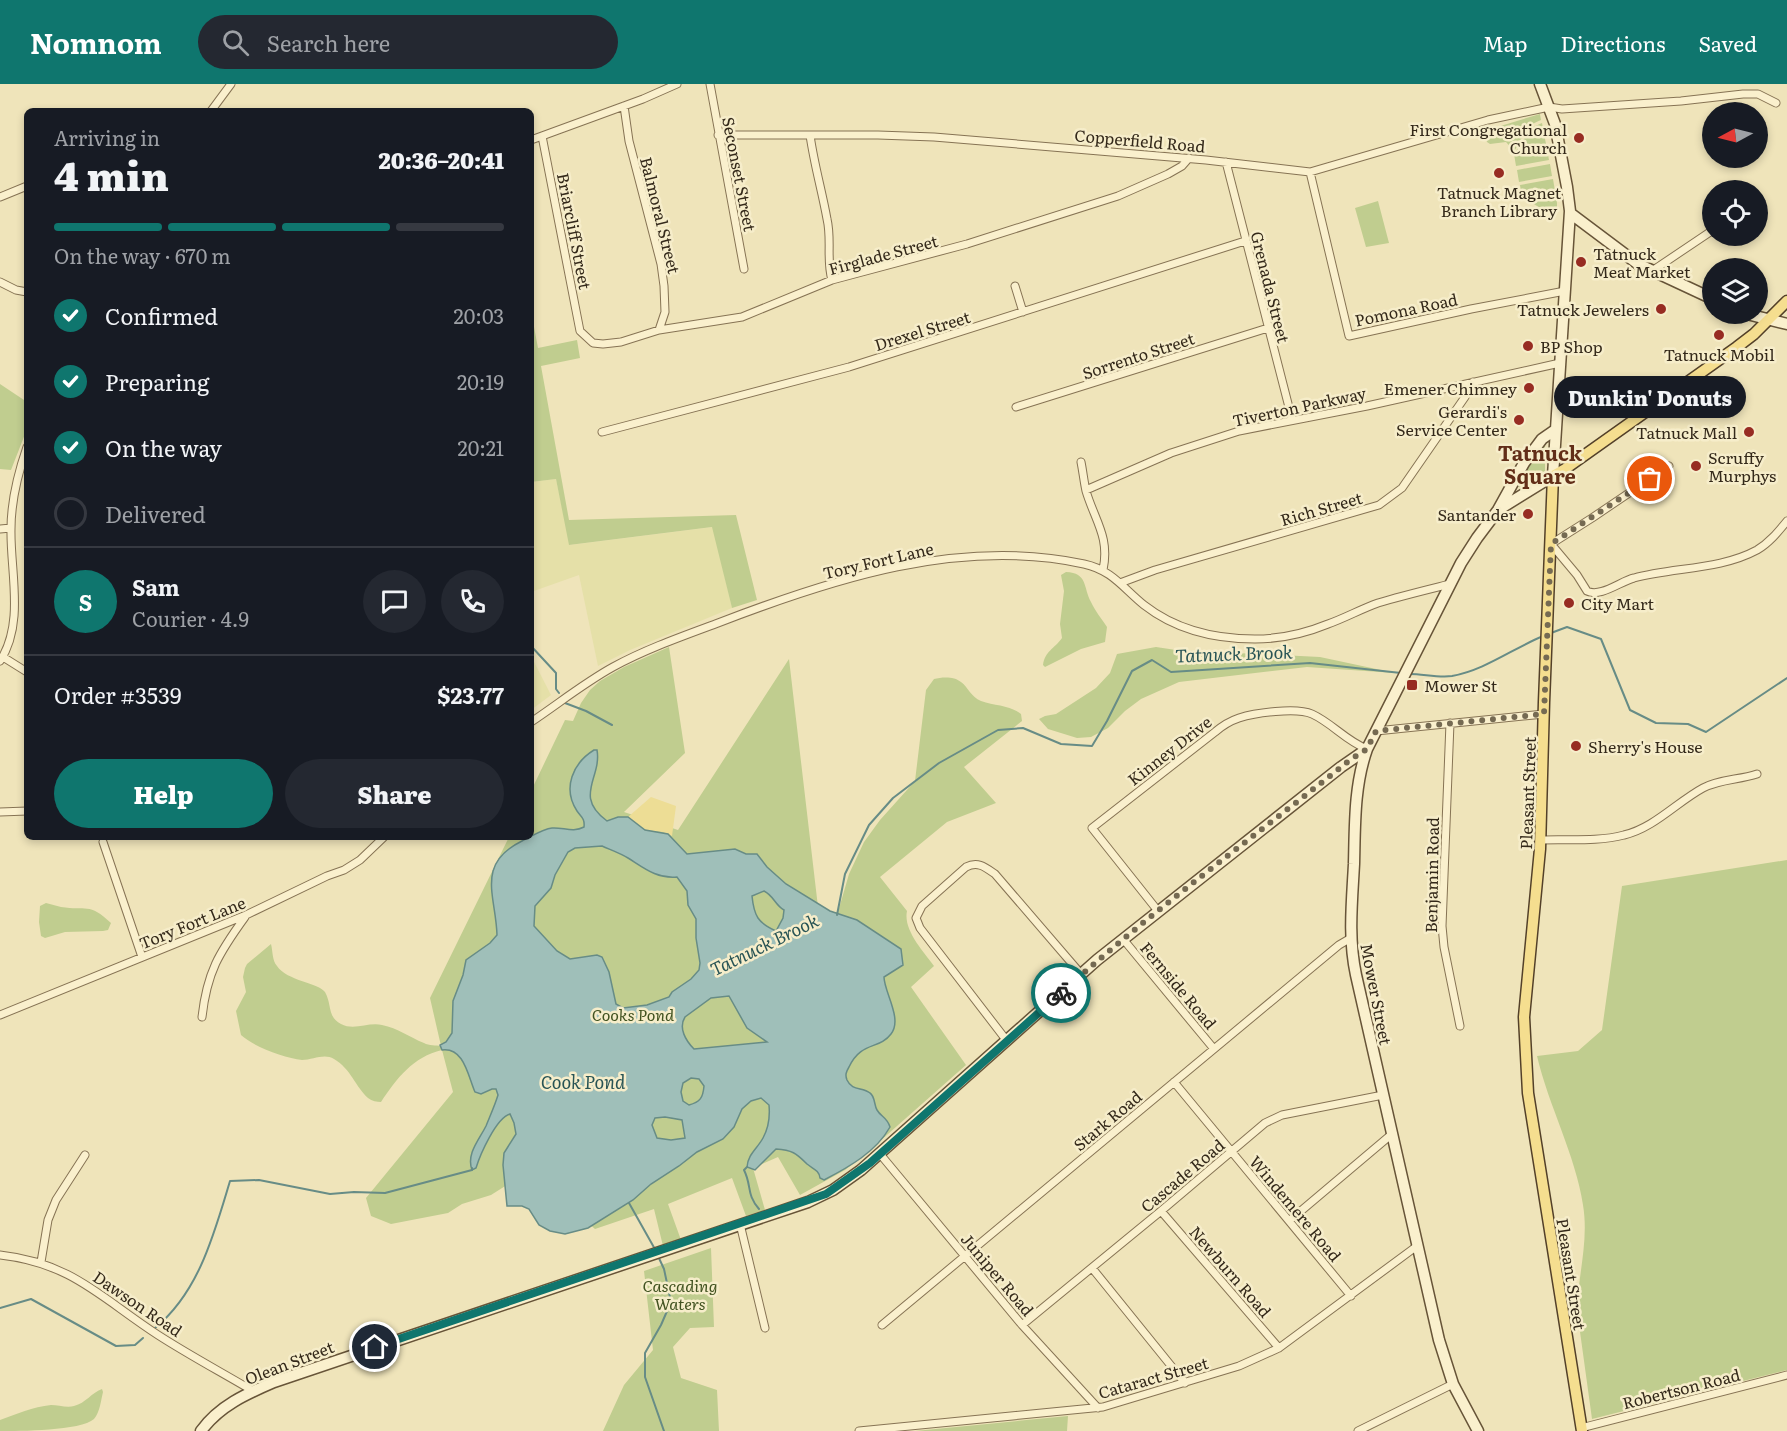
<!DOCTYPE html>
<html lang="en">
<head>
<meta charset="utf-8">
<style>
	:root { --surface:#171b24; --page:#242831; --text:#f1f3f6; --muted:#9ea1a6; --line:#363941; --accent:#0f766e }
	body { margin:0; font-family:Literata,serif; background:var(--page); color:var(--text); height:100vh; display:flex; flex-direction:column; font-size:22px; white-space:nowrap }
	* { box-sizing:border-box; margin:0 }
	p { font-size:20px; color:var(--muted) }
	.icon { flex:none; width:33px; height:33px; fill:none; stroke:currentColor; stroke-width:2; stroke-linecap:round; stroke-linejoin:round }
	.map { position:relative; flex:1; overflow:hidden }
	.panel { position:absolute; left:24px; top:24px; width:510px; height:732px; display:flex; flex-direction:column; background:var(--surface); border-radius:9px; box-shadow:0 3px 9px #0003 }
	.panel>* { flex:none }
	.needle { width:39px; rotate:263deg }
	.fabs { position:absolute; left:1702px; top:18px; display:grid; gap:12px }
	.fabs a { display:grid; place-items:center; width:66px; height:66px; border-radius:50%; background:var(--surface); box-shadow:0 3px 9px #0003; font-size:30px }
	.pin { position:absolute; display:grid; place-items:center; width:51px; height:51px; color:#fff; margin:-26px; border:3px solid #fff; border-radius:50%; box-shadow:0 2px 6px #0007 }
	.courier { position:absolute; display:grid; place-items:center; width:60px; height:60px; margin:-30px; border:4px solid #0f766e; border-radius:50%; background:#fff; color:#222; box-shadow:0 2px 8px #0007 }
	.bubble { position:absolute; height:42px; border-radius:21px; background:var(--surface); box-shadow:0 3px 9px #0003; font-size:20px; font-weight:800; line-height:42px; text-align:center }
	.head em { font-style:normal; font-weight:800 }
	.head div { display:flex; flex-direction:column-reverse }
	.head { display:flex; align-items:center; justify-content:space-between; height:102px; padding:0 30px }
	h1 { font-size:39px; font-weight:800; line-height:45px }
	.bar { display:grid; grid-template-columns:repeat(4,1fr); gap:9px 6px; align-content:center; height:72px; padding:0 30px }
	.bar i { height:8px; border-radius:4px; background:var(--line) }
	.bar .current { background:var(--accent) }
	.bar p { grid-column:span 4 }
	.line { display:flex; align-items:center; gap:15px; padding:0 30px; border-top:2px solid var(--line) }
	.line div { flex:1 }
	.round { display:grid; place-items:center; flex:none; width:63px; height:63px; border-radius:32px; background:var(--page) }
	ol { padding:0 30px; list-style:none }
	li { display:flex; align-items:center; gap:18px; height:66px }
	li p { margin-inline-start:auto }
	li .icon { padding:6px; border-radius:50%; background:var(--accent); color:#fff; stroke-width:4 }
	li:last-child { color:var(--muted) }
	li i { width:33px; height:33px; border:3px solid var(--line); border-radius:50% }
	.primary-button { display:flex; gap:12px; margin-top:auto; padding:12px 30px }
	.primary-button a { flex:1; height:69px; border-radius:36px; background:var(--accent); color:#fff; font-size:24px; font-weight:800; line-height:69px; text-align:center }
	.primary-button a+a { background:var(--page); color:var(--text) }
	header { display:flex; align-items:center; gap:36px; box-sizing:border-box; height:84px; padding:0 30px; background:var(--accent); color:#fff }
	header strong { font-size:28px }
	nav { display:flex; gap:33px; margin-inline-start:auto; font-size:21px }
	.search { width:420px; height:54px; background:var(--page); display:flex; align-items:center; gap:15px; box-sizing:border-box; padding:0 21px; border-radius:33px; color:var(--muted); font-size:22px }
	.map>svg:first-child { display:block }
	.farmland { fill:#e5e0a8 }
	.green { fill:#c0cd8f }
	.sand { fill:#eddd95 }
	.water { fill:#9fbfb9; stroke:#678c86; stroke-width:1.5; fill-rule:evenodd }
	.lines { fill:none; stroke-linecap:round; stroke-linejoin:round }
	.stream { stroke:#678c86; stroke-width:2 }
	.street-casing { stroke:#867354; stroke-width:9 }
	.secondary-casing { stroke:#675438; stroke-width:13 }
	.primary-casing { stroke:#534029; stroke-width:13 }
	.street { stroke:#faf0cd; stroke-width:7 }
	.secondary { stroke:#faf0cd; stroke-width:10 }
	.primary { stroke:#f5de8f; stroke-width:10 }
	.done { stroke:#756a52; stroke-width:6; stroke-dasharray:0 10.8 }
	.route { stroke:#0f766e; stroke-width:8 }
	.poi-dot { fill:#972c22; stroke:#f6edca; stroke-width:2 }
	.labels { text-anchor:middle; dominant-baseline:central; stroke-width:5; stroke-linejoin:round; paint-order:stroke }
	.poi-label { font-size:16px; fill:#34291a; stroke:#f6edca; text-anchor:end }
	.street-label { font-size:16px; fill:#34291a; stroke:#f6edca }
	.park-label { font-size:16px; font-style:italic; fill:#415220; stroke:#f6edca }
	.water-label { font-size:18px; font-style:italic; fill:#285455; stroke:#f6edca }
	.quarter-label { font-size:20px; font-weight:bold; fill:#622e18; stroke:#f6edca }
</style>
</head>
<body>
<header>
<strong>Nomnom</strong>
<div class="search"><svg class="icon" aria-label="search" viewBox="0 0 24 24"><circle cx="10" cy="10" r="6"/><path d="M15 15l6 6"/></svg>Search here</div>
<nav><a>Map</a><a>Directions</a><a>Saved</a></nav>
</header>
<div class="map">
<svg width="1787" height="1347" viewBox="0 0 1787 1347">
	<rect width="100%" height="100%" fill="#efe4ba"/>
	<path class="farmland" d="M556 395 570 461 713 443 732 524 630 566 598 582 579 491 531 508V398Z
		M531 572 551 611 531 626Z"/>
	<path class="green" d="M1540 30 1541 36C1522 43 1525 53 1514 67L1506 58 1490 60 1487 58 1484 47Z
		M1542 39 1549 76 1516 82 1514 70 1531 44Z
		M1550 80 1552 92 1519 98 1517 86Z
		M1553 95 1557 119V130C1542 128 1535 119 1522 113L1520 101Z
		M1378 117 1389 159 1366 163 1355 124Z
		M531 227 538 264 577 256 580 274 541 282 569 436 736 431 757 516 732 524 712 443 569 461 556 395 531 398Z
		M0 300 27 318V345L11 386 0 385Z
		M1545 361V388L1522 405 1517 401 1539 366Z
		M1066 488C1088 489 1083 503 1091 518 1095 527 1102 535 1107 543L1105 558 1081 565 1045 583 1043 581C1045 567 1054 565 1062 554L1060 540 1064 507 1061 491Z
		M669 563 685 669 624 728 678 746 789 575 818 823 830 828H838L849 790 864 758 880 736 915 697 926 606 934 595C942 593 954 592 961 598 968 603 971 613 981 617 995 622 1010 621 1021 630L1022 637 964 683 996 719 947 738 880 793 907 827C903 846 923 867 934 882L911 903 966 981 862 1073 845 1086 800 1111 778 1073 753 1084 765 1126 746 1132 732 1094 668 1120 681 1156 663 1162 654 1125 595 1145 561 1115 510 1099 491 1111 462 1120 448 1129 391 1140 371 1132 366 1114 453 1008 442 966C413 973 397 994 381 1018 377 1018 372 1017 368 1014 355 1002 351 985 334 975 324 969 313 976 302 976 285 974 254 963 241 951L236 927 246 908 243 893 245 884 247 880 271 860C273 868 272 876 277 882 287 897 319 899 325 908 332 920 327 933 341 940 354 947 368 938 382 941 398 944 409 953 424 959 429 962 436 961 441 962L430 914 509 753H531V707L565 636 573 637 581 619 590 606 600 597 624 583Z
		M1156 563 1176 566 1320 573 1395 589 1307 583 1179 598 1141 615 1125 627 1108 644 1091 653 1077 654 1048 645 1039 635 1045 632 1056 630 1096 604 1110 589 1117 570Z
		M1787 776V1286L1592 1335 1577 1226C1578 1191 1589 1157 1583 1121 1575 1070 1549 1023 1537 972L1578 967 1602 946 1622 802Z
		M46 819C51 820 56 822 61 823 86 827 89 818 111 839L108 846 103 847 65 848 45 854 41 852 39 838 40 822Z
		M711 1164 714 1243 690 1244 673 1263 681 1294 717 1306 719 1347H603L624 1301 653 1266 644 1187Z
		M102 1305 103 1308C101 1316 100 1328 94 1335 81 1347 19 1347 0 1347V1336C16 1330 33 1323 51 1321 58 1321 67 1324 74 1322 86 1319 91 1309 102 1305Z
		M1068 1332 1067 1347H915Z"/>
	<path class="sand" d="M651 713 676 722 672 752 663 748 645 746 628 733Z"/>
	<path class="water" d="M594 666H597C602 694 573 712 607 737L618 733H628L645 746 668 750 687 770 735 765 746 770H757L767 783 786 800 830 827 857 836 901 865 903 881 884 893C884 908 903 935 891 950 879 966 861 957 849 983 846 988 845 991 847 996 852 1007 862 1003 870 1009 875 1012 874 1021 877 1026 881 1033 887 1033 890 1043 876 1068 849 1083 824 1096L820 1094C819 1086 813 1085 807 1080 796 1069 792 1066 776 1065L755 1086 747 1083C748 1070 757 1065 763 1054 768 1045 770 1032 769 1021L761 1014 751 1017 742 1025 734 1043 723 1055 697 1068 679 1082 651 1100 633 1116 588 1144 565 1150 550 1147 539 1141 529 1125 522 1122H507L503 1081 504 1069 516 1050 514 1039 510 1030C496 1034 480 1071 476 1084L472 1086C466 1070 479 1056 486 1042 490 1032 495 1021 498 1011L496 1005H492L481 1010 475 1008C468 992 464 963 442 966L440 961 446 958 452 949 453 917 463 891 466 876 490 859 497 851C496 812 475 780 522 757 531 753 542 745 552 744 563 743 573 749 584 743 585 734 581 733 577 727 562 704 573 679 594 666ZM602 762C611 766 620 769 628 774 644 784 657 795 677 793L687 807 688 821 696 835V854L700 879 699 886 691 895 672 908 669 913 647 921 623 924 616 920 609 888 602 873 597 871 570 875 557 867 534 842 535 822 551 804 555 791 568 768 575 764ZM764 807C774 812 775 821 784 826L783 834 776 847C758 839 754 832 752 812ZM729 912 747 944 767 958 694 965C686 957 678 944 685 933L711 914ZM691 994 699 995 704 1002C703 1014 700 1018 689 1021L683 1017 681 1008 683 999ZM665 1033 682 1036 685 1054 671 1056 657 1054 652 1041 655 1034Z"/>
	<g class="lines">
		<path class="stream" d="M1551 549 1567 543 1601 555 1630 626 1656 639 1688 640 1706 648 1787 594
			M531 562 556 589V605L559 609
			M1410 590C1423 590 1439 594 1452 592 1485 586 1512 565 1543 552
			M565 619 586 627 612 641
			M837 831 845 790 869 741 893 714 939 679 998 646 1023 644 1061 660 1092 662 1107 637 1132 587 1152 576 1171 588 1310 579 1401 589
			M747 1083 744 1086C752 1102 746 1110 759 1125
			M629 1119 656 1167
			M658 1172 664 1185 671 1218 661 1241 645 1269V1293L664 1347
			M0 1224 31 1215 116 1262 135 1261 143 1254
			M155 1244C199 1208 214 1150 230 1097L259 1096 330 1110 354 1108 385 1109 472 1086V1084"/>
		<g class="street-casing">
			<path id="street" d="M710 0 744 185
				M624 22 629 57 661 180 664 202 665 228 659 246
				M211 27 231 0
				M718 51H878L934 53 1206 76 1310 88 1488 36 1549 23 1562 25 1681 17 1743 10H1758L1776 19
				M810 51C814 80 822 107 827 135 832 156 826 176 832 196
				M542 52 580 247 593 259 603 260 621 258 659 246 742 233 832 196 967 160 1118 112 1168 90 1182 82 1189 74
				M531 56 643 15 677 0
				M1226 78 1292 335
				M1310 88 1349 252 1471 225 1565 207
				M0 113 27 102
				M1652 187 1713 146
				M0 198 16 206 27 208
				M1015 202 1023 228
				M1016 323 1268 244
				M602 348 849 283 1245 157
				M1081 378C1083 388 1084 398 1086 407 1095 437 1110 453 1103 486
				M1669 382 1592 434 1551 460 1577 491 1587 507C1600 514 1621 497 1634 494 1674 483 1720 486 1757 466 1769 459 1778 448 1787 437
				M1086 406 1171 369 1239 347 1367 322 1560 279
				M0 445 11 444
				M1120 499 1155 486 1379 421 1402 404 1465 313 1473 298
				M3 573 27 588
				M0 577C25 539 10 487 11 445 11 417 18 389 27 363
				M531 638C558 620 584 599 613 583 646 565 683 552 718 539 832 495 960 453 1084 480 1112 486 1123 504 1144 521 1176 546 1215 555 1255 555 1279 555 1306 549 1328 540 1345 534 1361 525 1378 519 1401 512 1426 506 1450 500
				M1450 639 1442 842 1444 863 1460 942
				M1376 647 1544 630
				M0 728 27 727
				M1541 756C1568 755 1598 758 1624 751 1654 744 1677 718 1703 704 1720 695 1739 696 1757 690
				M103 758 142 873
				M1158 827 1092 744 1215 648C1222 642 1230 637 1239 634 1255 629 1296 623 1312 630 1332 639 1346 657 1367 665
				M1123 855 1214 965
				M0 931 246 831 327 792 344 786 360 776 384 753
				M202 933C207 888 219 869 245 833
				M1007 957 920 844 916 834 922 822 966 783C978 777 985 783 995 790L1081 890
				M1174 998 1351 1212
				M880 1070 1022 1241 1098 1324
				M1161 1127 1279 1264
				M1289 1137 1392 1050
				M740 1140 765 1244
				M0 1171C72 1179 101 1214 158 1251 189 1271 221 1288 253 1307
				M41 1178 48 1136 56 1116 85 1071
				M1092 1184 1185 1299
				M882 1241 1339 861 1351 854
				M1022 1241 1161 1127 1265 1039 1282 1031 1383 1011
				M1581 1344 1787 1291
				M859 1347 1103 1323 1239 1282 1279 1264 1417 1162
				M1358 1347 1453 1300"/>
		</g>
		<g class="secondary-casing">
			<path id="secondary" d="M1570 129 1638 180 1713 215
				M1747 230 1787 240
				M1498 426 1553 392 1570 127 1567 103 1555 40 1540 0
				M201 1347C219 1322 246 1310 274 1298L808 1118 833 1106 861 1086 1097 876 1341 683 1367 665
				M1478 1347 1453 1300 1439 1256 1356 891C1348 854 1352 818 1354 780 1355 741 1354 702 1367 665L1461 479 1477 454 1498 426 1524 379 1542 355 1555 346"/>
		</g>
		<g class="primary-casing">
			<path id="primary" d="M1582 1347 1528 1009 1524 933 1540 765 1544 618 1553 392 1565 385 1737 263 1754 250 1787 217"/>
		</g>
		<use href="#street" class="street"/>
		<use href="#secondary" class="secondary"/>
		<use href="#primary" class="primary"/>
	</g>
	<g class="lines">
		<path class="done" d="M1061 909C1153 826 1254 753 1350 676L1367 665 1376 647 1544 630 1551 460 1650 395"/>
		<path class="route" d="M375 1263 826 1110 870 1079 1061 909"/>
	</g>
	<g class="poi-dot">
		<circle cx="1579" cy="54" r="6"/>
		<circle cx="1499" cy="89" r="6"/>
		<circle cx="1581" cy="178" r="6"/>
		<circle cx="1661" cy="225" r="6"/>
		<circle cx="1719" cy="251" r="6"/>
		<circle cx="1528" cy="262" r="6"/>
		<circle cx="1529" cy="304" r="6"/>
		<circle cx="1519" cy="336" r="6"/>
		<circle cx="1749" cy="348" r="6"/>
		<circle cx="1696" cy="382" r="6"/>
		<circle cx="1528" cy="430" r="6"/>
		<circle cx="1569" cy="519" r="6"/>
		<rect x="1406" y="595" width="12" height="12" rx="3"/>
		<circle cx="1576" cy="662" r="6"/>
	</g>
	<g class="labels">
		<g class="poi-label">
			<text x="1567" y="45">First Congregational<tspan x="1567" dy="18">Church</tspan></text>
			<text x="1499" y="108" text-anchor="middle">Tatnuck Magnet<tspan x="1499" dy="18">Branch Library</tspan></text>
			<text x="1593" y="169" text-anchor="start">Tatnuck<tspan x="1593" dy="18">Meat Market</tspan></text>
			<text x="1649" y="225">Tatnuck Jewelers</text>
			<text x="1540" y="262" text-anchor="start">BP Shop</text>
			<text x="1719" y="270" text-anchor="middle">Tatnuck Mobil</text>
			<text x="1517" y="304">Emener Chimney</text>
			<text x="1507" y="327">Gerardi's<tspan x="1507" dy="18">Service Center</tspan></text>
			<text x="1737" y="348">Tatnuck Mall</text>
			<text x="1708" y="373" text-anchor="start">Scruffy<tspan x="1708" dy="18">Murphys</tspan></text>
			<text x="1516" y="430">Santander</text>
			<text x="1581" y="519" text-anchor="start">City Mart</text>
			<text x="1424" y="601" text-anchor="start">Mower St</text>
			<text x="1588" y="662" text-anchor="start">Sherry's House</text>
		</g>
		<g class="street-label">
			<text transform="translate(1140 56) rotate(5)">Copperfield Road</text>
			<text transform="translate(740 90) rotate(79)">Seconset Street</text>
			<text transform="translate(661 131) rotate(76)">Balmoral Street</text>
			<text transform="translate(575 147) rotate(79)">Briarcliff Street</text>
			<text transform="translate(883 170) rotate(-15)">Firglade Street</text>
			<text transform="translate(1271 203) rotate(76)">Grenada Street</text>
			<text transform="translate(1406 225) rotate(-12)">Pomona Road</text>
			<text transform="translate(922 246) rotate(-17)">Drexel Street</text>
			<text transform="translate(1138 271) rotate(-18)">Sorrento Street</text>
			<text transform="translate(1299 322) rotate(-12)">Tiverton Parkway</text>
			<text transform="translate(1321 424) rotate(-16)">Rich Street</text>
			<text transform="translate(878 476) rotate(-13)">Tory Fort Lane</text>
			<text transform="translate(1169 666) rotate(-38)">Kinney Drive</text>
			<text transform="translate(1527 709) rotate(-88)">Pleasant Street</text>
			<text transform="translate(1431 791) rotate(-89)">Benjamin Road</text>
			<text transform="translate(192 838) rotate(-22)">Tory Fort Lane</text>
			<text transform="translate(1179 901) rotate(50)">Fernside Road</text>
			<text transform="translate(1377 910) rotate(79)">Mower Street</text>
			<text transform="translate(1107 1036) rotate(-40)">Stark Road</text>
			<text transform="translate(1182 1091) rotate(-40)">Cascade Road</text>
			<text transform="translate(1296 1124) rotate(50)">Windemere Road</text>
			<text transform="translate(1231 1187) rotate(49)">Newburn Road</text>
			<text transform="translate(998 1190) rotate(50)">Juniper Road</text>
			<text transform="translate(1572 1190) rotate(81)">Pleasant Street</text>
			<text transform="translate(138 1219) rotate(34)">Dawson Road</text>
			<text transform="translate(289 1278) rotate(-21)">Olean Street</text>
			<text transform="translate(1153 1293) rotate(-16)">Cataract Street</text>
			<text transform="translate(1681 1304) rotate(-14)">Robertson Road</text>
		</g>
		<g class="park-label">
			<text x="633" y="930">Cooks Pond</text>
			<text x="680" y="1201">Cascading<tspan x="680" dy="18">Waters</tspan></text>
		</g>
		<g class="water-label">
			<text transform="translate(1234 569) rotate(-2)">Tatnuck Brook</text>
			<text transform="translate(764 860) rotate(-26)">Tatnuck Brook</text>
			<text x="583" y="997">Cook Pond</text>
		</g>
		<g class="quarter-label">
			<text x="1540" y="368">Tatnuck<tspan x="1540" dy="23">Square</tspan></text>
		</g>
	</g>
</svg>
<div class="fabs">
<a><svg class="needle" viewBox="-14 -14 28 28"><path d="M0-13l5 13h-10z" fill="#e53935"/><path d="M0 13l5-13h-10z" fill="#9ea1a6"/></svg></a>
<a><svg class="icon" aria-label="locate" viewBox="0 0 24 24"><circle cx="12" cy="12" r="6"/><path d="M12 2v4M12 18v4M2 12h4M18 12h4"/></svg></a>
<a><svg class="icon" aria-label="layers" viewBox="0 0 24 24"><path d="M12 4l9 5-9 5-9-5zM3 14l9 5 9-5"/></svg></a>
</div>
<div class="pin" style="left:1650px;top:395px;background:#ea580c"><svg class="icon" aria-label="bag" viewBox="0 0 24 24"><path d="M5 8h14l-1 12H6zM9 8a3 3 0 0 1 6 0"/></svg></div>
<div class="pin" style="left:375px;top:1263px;background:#1f2937"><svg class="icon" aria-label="home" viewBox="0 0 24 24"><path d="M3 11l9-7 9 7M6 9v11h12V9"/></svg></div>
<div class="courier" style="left:1061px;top:909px"><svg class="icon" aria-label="bike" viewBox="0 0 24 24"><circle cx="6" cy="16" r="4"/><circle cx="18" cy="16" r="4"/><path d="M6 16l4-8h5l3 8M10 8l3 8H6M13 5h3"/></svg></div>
<div class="bubble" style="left:1554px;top:292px;width:192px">Dunkin' Donuts</div>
<section class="panel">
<div class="head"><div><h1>4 min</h1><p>Arriving in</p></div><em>20:36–20:41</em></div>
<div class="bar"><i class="current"></i><i class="current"></i><i class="current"></i><i></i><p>On the way · 670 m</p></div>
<ol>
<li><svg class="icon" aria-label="check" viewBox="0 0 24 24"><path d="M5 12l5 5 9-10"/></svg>Confirmed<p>20:03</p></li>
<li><svg class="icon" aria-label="check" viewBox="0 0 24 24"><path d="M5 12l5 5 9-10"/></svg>Preparing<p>20:19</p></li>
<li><svg class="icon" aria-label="check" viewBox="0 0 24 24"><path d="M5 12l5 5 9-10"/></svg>On the way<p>20:21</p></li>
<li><i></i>Delivered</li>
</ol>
<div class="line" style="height:108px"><b class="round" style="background:var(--accent);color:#fff">S</b><div><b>Sam</b><p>Courier · 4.9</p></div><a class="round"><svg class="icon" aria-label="chat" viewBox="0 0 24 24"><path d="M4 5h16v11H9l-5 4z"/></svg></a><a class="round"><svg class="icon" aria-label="phone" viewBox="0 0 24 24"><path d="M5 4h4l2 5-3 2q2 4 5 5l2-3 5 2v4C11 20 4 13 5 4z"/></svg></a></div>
<div class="line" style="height:78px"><div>Order #3539</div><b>$23.77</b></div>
<div class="primary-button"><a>Help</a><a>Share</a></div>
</section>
</div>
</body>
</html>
